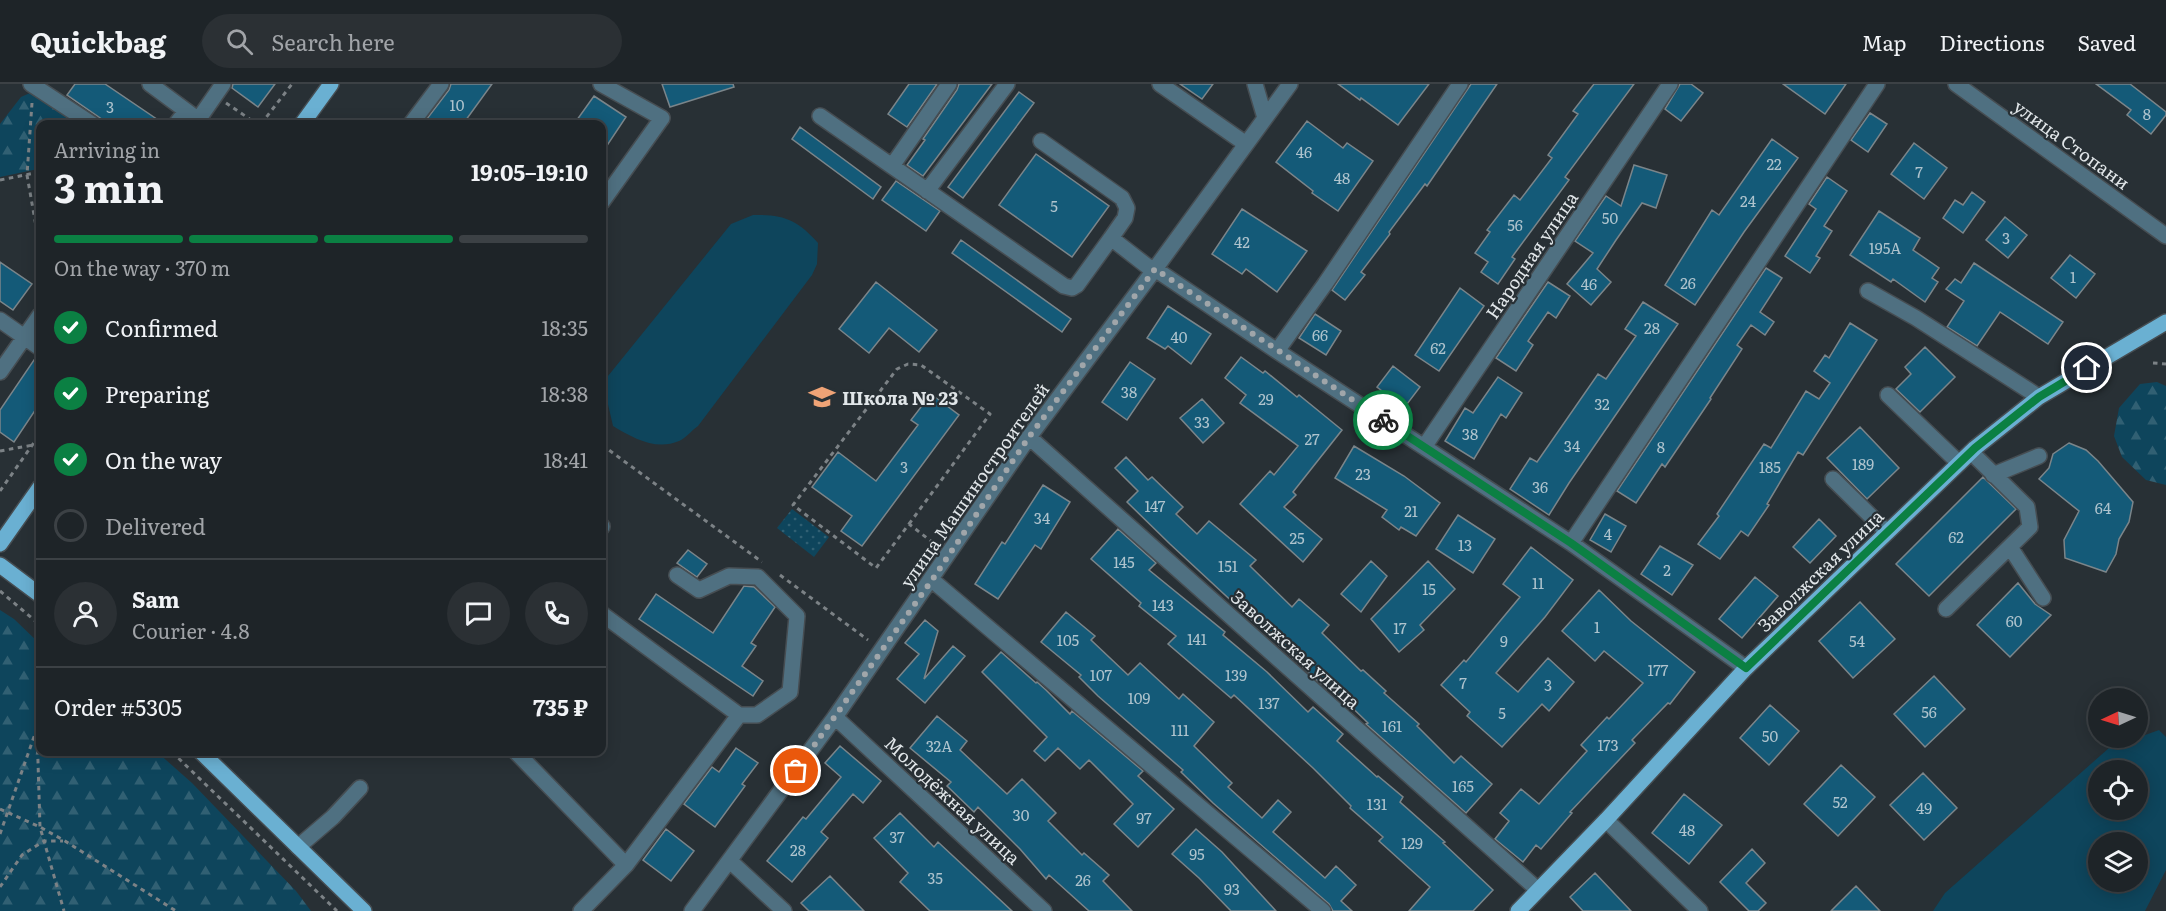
<!DOCTYPE html>
<html lang="en">
<head>
<meta charset="utf-8">
<style>
	:root { --surface:#1e2428; --page:#2b3034; --text:#f1f3f6; --muted:#a1a4a8; --line:#3c4145; --accent:#0b8043 }
	body { margin:0; font-family:Literata,serif; background:var(--page); color:var(--text); height:100vh; display:flex; flex-direction:column; font-size:22px; white-space:nowrap }
	* { box-sizing:border-box; margin:0 }
	p { font-size:20px; color:var(--muted) }
	.icon { flex:none; width:33px; height:33px; fill:none; stroke:currentColor; stroke-width:2; stroke-linecap:round; stroke-linejoin:round }
	.map { position:relative; flex:1; overflow:hidden }
	.panel { position:absolute; left:36px; top:36px; width:570px; height:636px; display:flex; flex-direction:column; background:var(--surface); border-radius:12px; box-shadow:0 3px 15px #0003,0 0 0 2px var(--line) }
	.panel>* { flex:none }
	.needle { width:39px; rotate:266deg }
	.buttons { position:absolute; left:2088px; top:604px; display:grid; gap:12px }
	.buttons a { display:grid; place-items:center; width:60px; height:60px; border-radius:50%; background:var(--surface); box-shadow:0 3px 15px #0003,0 0 0 2px var(--line); font-size:30px }
	.pin { position:absolute; display:grid; place-items:center; width:51px; height:51px; color:#fff; margin:-26px; border:3px solid #fff; border-radius:50%; box-shadow:0 2px 6px #0007 }
	.courier { position:absolute; display:grid; place-items:center; width:60px; height:60px; margin:-30px; border:4px solid #0b8043; border-radius:50%; background:#fff; color:#222; box-shadow:0 2px 8px #0007 }
	.summary em { font-style:normal; font-weight:700 }
	.summary div { display:flex; flex-direction:column-reverse }
	.summary { display:flex; align-items:center; justify-content:space-between; height:102px; padding:0 18px }
	h1 { font-size:39px; font-weight:700; line-height:45px }
	.bar { display:grid; grid-template-columns:repeat(4,1fr); gap:9px 6px; align-content:center; height:72px; padding:0 18px }
	.bar i { height:8px; border-radius:4px; background:var(--line) }
	.bar .current { background:var(--accent) }
	.bar p { grid-column:span 4 }
	.line { display:flex; align-items:center; gap:15px; padding:0 18px; border-top:2px solid var(--line) }
	.line div { flex:1 }
	.round { display:grid; place-items:center; flex:none; width:63px; height:63px; border-radius:32px; background:var(--page) }
	ol { padding:0 18px; list-style:none }
	li { display:flex; align-items:center; gap:18px; height:66px }
	li p { margin-inline-start:auto }
	li .icon { padding:6px; border-radius:50%; background:var(--accent); color:#fff; stroke-width:4 }
	li:last-child { color:var(--muted) }
	li i { width:33px; height:33px; border:3px solid var(--line); border-radius:50% }
	header { display:flex; align-items:center; gap:36px; box-sizing:border-box; height:84px; padding:0 30px; background:var(--surface); border-bottom:2px solid var(--line) }
	header strong { font-size:28px }
	nav { display:flex; gap:33px; margin-inline-start:auto; font-size:21px }
	.search { width:420px; height:54px; background:var(--page); display:flex; align-items:center; gap:15px; box-sizing:border-box; padding:0 21px; border-radius:33px; color:var(--muted); font-size:22px }
	.map>svg:first-child { display:block }
	.green { fill:#0e455c; fill-rule:evenodd }
	.forest { fill:url(#forest-firs) }
	.park { fill:url(#park-dots) }
	.building { fill:#145a78; stroke:#7b858a; stroke-width:1.5 }
	.lines { fill:none; stroke-linecap:round; stroke-linejoin:round }
	.minor-casing { stroke:#464d52; stroke-width:18 }
	.major-casing { stroke:#464d52; stroke-width:18 }
	.path { stroke:#7c8286; stroke-width:3; stroke-dasharray:4.5 4.5; stroke-linecap:butt }
	.minor { stroke:#4f7081; stroke-width:15 }
	.major { stroke:#6ab0d2; stroke-width:15 }
	.done { stroke:#a0a6aa; stroke-width:6; stroke-dasharray:0 10.8 }
	.route { stroke:#0b8043; stroke-width:8 }
	.labels { text-anchor:middle; dominant-baseline:central; stroke-width:4.5; stroke-linejoin:round; paint-order:stroke }
	.number-label { font-size:15px; fill:#aec3cd }
	.street-label { font-size:18px; fill:#e1e6e9; stroke:#283035 }
	.poi-label { font-size:18px; font-weight:bold; fill:#e1e6e9; stroke:#283035; text-anchor:start }
</style>
</head>
<body>
<header>
<strong>Quickbag</strong>
<div class="search"><svg class="icon" aria-label="search" viewBox="0 0 24 24"><circle cx="10" cy="10" r="6"/><path d="M15 15l6 6"/></svg>Search here</div>
<nav><a>Map</a><a>Directions</a><a>Saved</a></nav>
</header>
<div class="map">
<svg width="2166" height="827" viewBox="0 0 2166 827">
	<defs>
		<pattern id="forest-firs" width="22" height="20" patternUnits="userSpaceOnUse" patternTransform="scale(1.5)"><rect width="22" height="20" fill="#0e455c"/><path d="M5 1l3.5 6h-7zM16 11l3.5 6h-7z" fill="#316073"/></pattern>
		<pattern id="park-dots" width="8" height="8" patternUnits="userSpaceOnUse" patternTransform="scale(1.5)"><rect width="8" height="8" fill="#0e455c"/><path d="M2 2h.1M6 6h.1" fill="none" stroke="#316073" stroke-width="1.8" stroke-linecap="round"/></pattern>
	</defs>
	<rect width="100%" height="100%" fill="#283035"/>
	<path class="green" d="M753 131C783 130 798 136 818 159L817 180 812 191 698 342C692 346 686 354 679 357 656 367 633 354 613 342L607 316 608 292 731 140Z
		M2159 646 2166 653V786L2145 827H1933L1945 809 2109 664ZM2098 687H2138V726H2098ZM2098 759H2138V798H2098Z"/>
	<path class="forest" d="M30 9H38L84 40H40V86L38 85 0 93V40L21 13Z
		M2157 298 2166 302V401L2146 396 2122 373 2114 352 2119 324 2140 300Z
		M0 526 14 535 40 560V668H157L192 699 296 807 311 827H0Z"/>
	<path class="park" d="M792 425 829 453 814 473 777 444Z"/>
	<path class="building" d="M75 0H105L164 40H109L67 11Z
		M233 0H275L258 23 232 4Z
		M451 0H492L463 40H423L449 6Z
		M662 0H733L734 3 670 23Z
		M909 0H937L907 43 888 30Z
		M959 0H992L923 92 907 81 925 56 923 55 957 6Z
		M1180 0H1213L1202 15Z
		M1338 0H1429L1398 41 1361 14 1360 16Z
		M1471 0H1497L1427 102 1425 100 1389 148 1390 150 1361 188 1365 191 1345 216 1332 206Z
		M1594 0H1634L1565 93 1569 96 1512 173 1515 175 1498 200 1481 188 1488 178 1475 169 1490 148 1487 146 1514 111 1520 116 1552 74 1548 71 1578 30 1573 27Z
		M1680 0H1691L1703 9 1681 37 1665 25Z
		M1783 0H1846L1825 30Z
		M2096 0H2130L2166 28V31L2151 50 2127 31 2131 26Z
		M1019 8 1034 19 963 114 948 103Z
		M594 12 626 33 602 69V40H574Z
		M1870 29 1887 40 1868 68 1851 56Z
		M1307 37 1343 64 1347 59 1373 77 1338 127 1312 109 1313 107 1276 78Z
		M800 43 881 103 873 115 792 55Z
		M1772 55 1798 74 1744 148 1695 221 1665 201 1712 126 1719 131Z
		M1914 59 1947 84 1924 115 1891 90Z
		M1036 70 1109 122 1072 173 999 121Z
		M1634 81 1667 91 1656 124 1642 119 1616 156 1597 185 1611 198 1591 221 1567 200 1593 169 1575 157 1606 112 1621 122Z
		M1827 93 1847 107 1824 142 1832 147 1816 172 1820 174 1810 189 1785 172 1816 125 1809 120Z
		M896 97 940 127 926 147 882 116Z
		M1972 108 1985 118 1963 149 1943 134 1955 116 1963 121Z
		M1242 125 1307 167 1277 208 1246 185 1242 190 1212 170Z
		M1879 127 1920 154 1913 166 1939 184 1932 194 1938 198 1925 218 1893 195 1891 198 1850 171Z
		M2005 133 2027 151 2008 174 1986 156Z
		M961 156 1071 235 1062 248 952 169Z
		M2070 171 2095 190 2076 214 2051 194Z
		M0 178 32 200 13 226 0 217Z
		M1974 179 2063 238 2048 260 2000 228 1977 262 1947 243 1964 217 1946 205 1955 195 1961 199Z
		M1766 184 1782 194 1760 228 1774 238 1765 251 1751 241 1737 261 1742 265 1710 314 1711 315 1665 383 1662 380 1636 419 1617 407Z
		M876 198 937 246 919 268 889 244 869 269 839 245Z
		M1548 198 1570 212 1556 234 1548 228 1528 257 1533 261 1516 287 1496 274Z
		M1460 204 1484 222 1439 287 1415 271Z
		M1643 218 1678 240 1569 399 1549 431 1510 405 1530 374 1537 378 1598 290 1606 295 1636 252 1625 245Z
		M1168 222 1211 250 1191 280 1168 262 1165 265 1147 254Z
		M1315 230 1341 247 1326 271 1299 254Z
		M1850 239 1877 256 1803 371 1798 368 1767 420 1769 421 1748 452 1741 447 1720 475 1698 460 1719 432 1717 430 1764 360 1771 364 1806 307 1819 315 1830 299 1814 287 1825 271 1829 274Z
		M1925 263 1955 293 1920 328 1896 305 1911 290 1905 283Z
		M36 273 40 274V319L14 358 0 348V326Z
		M1241 273 1263 289 1265 287 1297 313 1299 311 1342 346 1293 408 1296 411 1284 423 1322 455 1303 478 1240 420 1270 387 1274 391 1298 362 1240 319 1246 311 1225 294Z
		M1130 278 1155 295 1127 336 1102 318Z
		M1393 282 1420 303 1404 324 1377 303Z
		M1498 293 1522 309 1506 334 1501 330 1474 375 1445 357 1465 324 1473 329Z
		M931 310 959 331 862 462 841 447 852 432 812 403 838 368 876 397 918 341 911 336Z
		M1202 315 1224 339 1203 359 1180 334Z
		M1860 343 1899 384 1867 415 1827 374Z
		M2069 359 2086 366 2098 377 2133 418 2129 438 2119 455 2116 470 2106 488 2065 474 2064 456 2079 427 2039 395 2049 384 2053 370Z
		M1354 362 1404 392 1440 419 1416 452 1401 443 1399 446 1382 433 1387 426 1335 394Z
		M1126 373 1148 396 1152 393 1183 423 1176 430 1197 450 1209 437 1256 476 1250 482 1292 523 1299 515 1329 541 1322 549 1361 587 1363 586 1386 607 1384 609 1419 640 1417 642 1454 679 1461 672 1492 700 1466 729 1366 640 1368 639 1330 602 1327 605 1320 599 1170 460 1127 418 1138 407 1115 384Z
		M1983 393 2016 425 1929 512 1896 480Z
		M1043 401 1070 418 1041 465 1035 461 998 515 975 500 1002 458 1005 460Z
		M1605 430 1626 442 1611 468 1590 456Z
		M1458 431 1495 455 1473 489 1436 465Z
		M1819 435 1836 452 1810 479 1793 463Z
		M1118 445 1156 479 1149 486 1225 548 1223 551 1267 588 1308 628 1313 623 1343 650 1337 657 1377 693 1378 692 1403 713 1400 718 1445 758 1443 759 1493 806 1473 827H1409L1430 803 1379 757 1383 753 1350 724 1351 722 1313 684 1234 611 1231 614 1168 560 1176 552 1139 522 1141 519 1091 475Z
		M1660 462 1693 481 1672 511 1641 490Z
		M1531 463 1573 496 1545 533 1496 589 1518 608 1548 574 1574 598 1549 627 1542 620 1502 663 1467 632 1470 628 1441 601 1464 576 1466 578 1520 513 1503 500Z
		M688 466 707 480 697 493 677 479Z
		M1371 477 1387 492 1361 528 1341 510Z
		M1428 477 1455 505 1420 541 1424 546 1399 568 1371 535Z
		M1755 493 1778 512 1742 554 1719 535Z
		M2018 499 2035 520 2051 531 2010 573 1977 541Z
		M744 502 754 503 775 523 751 559 756 562 742 582 763 597 753 612 639 535 656 510 713 549Z
		M1599 506 1631 537 1695 588 1670 620 1668 619 1632 656 1635 659 1570 728 1572 729 1541 765 1536 761 1523 778 1495 755 1509 737 1500 729 1521 705 1539 720 1587 667 1581 661 1607 633 1609 635 1643 599 1604 567 1595 577 1562 547Z
		M1860 518 1895 555 1853 594 1819 557Z
		M1066 528 1095 552 1091 556 1128 591 1140 579 1179 615 1183 610 1214 638 1194 662 1232 699 1228 703 1262 734 1278 716 1291 728 1273 748 1325 794 1336 782 1356 801 1341 817 1352 827H1333L1329 820 1213 719 1181 688 1183 686 1098 612 1079 593 1081 591 1041 558Z
		M925 536 938 547 924 595 953 562 965 572 925 619 897 595 919 570 905 559Z
		M1001 568 1036 599 1037 598 1046 606 1070 630 1072 627 1143 687 1138 692 1174 725 1138 763 1114 740 1133 720 1089 676 1080 685 1058 664 1045 677 1034 667 1047 653 982 588Z
		M1934 592 1965 625 1925 663 1894 630Z
		M1770 621 1799 647 1769 681 1740 654Z
		M937 632 967 657 960 666 1007 710 1022 695 1056 729 1048 737 1082 771 1084 769 1109 791 1103 797 1132 827H1089L1049 791 1046 795 1020 765 978 723 974 728 947 702 951 698 910 664Z
		M840 662 881 697 863 719 853 710 821 748 828 754 792 798 767 777 803 733 806 735 841 693 825 679Z
		M736 664 758 679 742 700 745 702 715 743 684 720 712 683 719 688Z
		M1841 681 1875 713 1838 752 1804 720Z
		M1923 689 1957 724 1924 756 1890 721Z
		M1684 710 1722 741 1689 780 1652 749Z
		M900 729 934 763 938 758 1012 827H930L900 798 908 789 874 754Z
		M666 745 694 767 671 797 643 776Z
		M1196 745 1222 768 1276 827H1231L1199 794 1172 770Z
		M1752 765 1765 779 1746 799 1766 819 1758 827H1749L1720 798Z
		M1595 789 1631 827H1583L1570 813Z
		M830 792 864 827H809L801 819Z
		M1856 802 1880 827H1831Z"/>
	<g class="lines">
		<g class="minor-casing">
			<path id="minor" d="M31 0 92 40
				M150 0 204 40
				M601 0 662 34 602 118
				M1160 0 1246 60
				M1255 0 1265 34
				M1956 0 2166 152
				M820 32 1064 202 1072 204 1077 201 1111 154 1147 182 1155 185 1277 267 1571 459 1746 584
				M198 36 223 0
				M176 40 186 27
				M411 40 441 0
				M1041 57 1122 114 1127 124 1125 134 1111 154
				M892 82 949 0
				M927 107 1007 0
				M1868 207 1916 234 2039 313
				M0 236 40 264
				M1277 267 1325 200 1460 0
				M0 288 40 231
				M1888 311 1959 379
				M1029 353 1538 806
				M1424 363 1670 0
				M1993 391 2039 372
				M1833 395 1887 448
				M602 442V443
				M1571 459 1877 0
				M2010 463 2043 514
				M932 496 1323 827
				M1946 525 2030 443 2027 423 1971 368
				M602 530 739 631
				M835 633 1044 827
				M516 668 626 781
				M1606 736 1700 827
				M298 763 333 733 360 704
				M730 777 784 827
				M581 827 626 781 739 631H757L790 608 797 532 758 493 729 492 699 506 677 491
				M692 827 835 633 1029 353 1155 185 1290 0"/>
		</g>
		<g class="major-casing">
			<path id="major" d="M302 40 331 0
				M0 460 40 403
				M0 481 40 511
				M201 668 364 827
				M1518 827 1606 736 1746 584 1975 364 2039 313 2166 238"/>
		</g>
		<path class="path" d="M32 19 27 91 40 165
			M226 19 257 40
			M261 40 292 0
			M0 96 40 88
			M2153 279 2166 280
			M602 361 762 478
			M0 367 33 361
			M0 407 40 350
			M909 440 990 330 921 281 908 280 897 285 793 421 876 484 909 440 936 461
			M39 458 40 459
			M780 491 868 556
			M0 507 40 541
			M40 594 37 645 40 743 64 827
			M172 668 337 827
			M0 725 40 743 65 757 176 827
			M0 750 35 650
			M0 803 22 771 44 757H63"/>
		<use href="#minor" class="minor"/>
		<use href="#major" class="major"/>
	</g>
	<g class="lines">
		<path class="done" d="M796 687 932 496 1029 353 1155 185 1383 336"/>
		<path class="route" d="M1383 336 1571 459 1746 584 1975 364 2039 313 2087 284"/>
	</g>
	<defs>
		<g id="school-bare" transform="scale(2.07)"><path d="M0-5L7-2L0 1L-7-2ZM-4 1L0 2.5L4 1V4Q0 6-4 4Z" fill="#efa376" stroke="#283035" stroke-width="2.5" paint-order="stroke"/></g>
	</defs>
	<g fill-rule="evenodd">
		<use href="#school-bare" x="822" y="313"/>
	</g>
	<g class="labels">
		<g class="number-label">
			<text x="457" y="20">10</text>
			<text x="110" y="22">3</text>
			<text x="2147" y="29">8</text>
			<text x="1304" y="67">46</text>
			<text x="1774" y="79">22</text>
			<text x="1919" y="87">7</text>
			<text x="1342" y="93">48</text>
			<text x="1748" y="116">24</text>
			<text x="1054" y="121">5</text>
			<text x="1610" y="133">50</text>
			<text x="1515" y="140">56</text>
			<text x="2006" y="153">3</text>
			<text x="1242" y="157">42</text>
			<text x="1885" y="163">195А</text>
			<text x="2073" y="192">1</text>
			<text x="1688" y="198">26</text>
			<text x="1589" y="199">46</text>
			<text x="1652" y="243">28</text>
			<text x="1320" y="250">66</text>
			<text x="1179" y="252">40</text>
			<text x="1438" y="263">62</text>
			<text x="1129" y="307">38</text>
			<text x="1266" y="314">29</text>
			<text x="1602" y="319">32</text>
			<text x="1202" y="337">33</text>
			<text x="1470" y="349">38</text>
			<text x="1312" y="354">27</text>
			<text x="1572" y="361">34</text>
			<text x="1661" y="362">8</text>
			<text x="1863" y="379">189</text>
			<text x="904" y="382">3</text>
			<text x="1770" y="382">185</text>
			<text x="1363" y="389">23</text>
			<text x="1540" y="402">36</text>
			<text x="1155" y="421">147</text>
			<text x="2103" y="423">64</text>
			<text x="1411" y="426">21</text>
			<text x="1042" y="433">34</text>
			<text x="1608" y="449">4</text>
			<text x="1956" y="452">62</text>
			<text x="1297" y="453">25</text>
			<text x="1465" y="460">13</text>
			<text x="1124" y="477">145</text>
			<text x="1228" y="481">151</text>
			<text x="1667" y="485">2</text>
			<text x="1538" y="498">11</text>
			<text x="1429" y="504">15</text>
			<text x="1163" y="520">143</text>
			<text x="2014" y="536">60</text>
			<text x="1597" y="542">1</text>
			<text x="1400" y="543">17</text>
			<text x="1197" y="554">141</text>
			<text x="1068" y="555">105</text>
			<text x="1504" y="556">9</text>
			<text x="1857" y="556">54</text>
			<text x="1658" y="585">177</text>
			<text x="1101" y="590">107</text>
			<text x="1236" y="590">139</text>
			<text x="1463" y="598">7</text>
			<text x="1548" y="600">3</text>
			<text x="1139" y="613">109</text>
			<text x="1269" y="618">137</text>
			<text x="1929" y="627">56</text>
			<text x="1502" y="628">5</text>
			<text x="1392" y="641">161</text>
			<text x="1180" y="645">111</text>
			<text x="1770" y="651">50</text>
			<text x="1608" y="660">173</text>
			<text x="939" y="661">32А</text>
			<text x="1463" y="701">165</text>
			<text x="1840" y="717">52</text>
			<text x="1377" y="719">131</text>
			<text x="1924" y="723">49</text>
			<text x="1021" y="730">30</text>
			<text x="1144" y="733">97</text>
			<text x="1687" y="745">48</text>
			<text x="897" y="752">37</text>
			<text x="1412" y="758">129</text>
			<text x="798" y="765">28</text>
			<text x="1197" y="769">95</text>
			<text x="935" y="793">35</text>
			<text x="1083" y="795">26</text>
			<text x="1232" y="804">93</text>
		</g>
		<g class="street-label">
			<text transform="translate(2072 60) rotate(36)">улица Стопани</text>
			<text transform="translate(1531 171) rotate(-56)">Народная улица</text>
			<text transform="translate(974 401) rotate(-55)">улица Машиностроителей</text>
			<text transform="translate(1820 486) rotate(-44)">Заволжская улица</text>
			<text transform="translate(1296 565) rotate(42)">Заволжская улица</text>
			<text transform="translate(953 716) rotate(43)">Молодёжная улица</text>
		</g>
		<g class="poi-label">
			<text x="842" y="313">Школа № 23</text>
		</g>
	</g>
</svg>
<div class="buttons">
<a><svg class="needle" viewBox="-14 -14 28 28"><path d="M0-13l5 13h-10z" fill="#e53935"/><path d="M0 13l5-13h-10z" fill="#a1a4a8"/></svg></a>
<a><svg class="icon" aria-label="locate" viewBox="0 0 24 24"><circle cx="12" cy="12" r="6"/><path d="M12 2v4M12 18v4M2 12h4M18 12h4"/></svg></a>
<a><svg class="icon" aria-label="layers" viewBox="0 0 24 24"><path d="M12 4l9 5-9 5-9-5zM3 14l9 5 9-5"/></svg></a>
</div>
<div class="pin" style="left:796px;top:687px;background:#ea580c"><svg class="icon" aria-label="bag" viewBox="0 0 24 24"><path d="M5 8h14l-1 12H6zM9 8a3 3 0 0 1 6 0"/></svg></div>
<div class="pin" style="left:2087px;top:284px;background:#1f2937"><svg class="icon" aria-label="home" viewBox="0 0 24 24"><path d="M3 11l9-7 9 7M6 9v11h12V9"/></svg></div>
<div class="courier" style="left:1383px;top:336px"><svg class="icon" aria-label="bike" viewBox="0 0 24 24"><circle cx="6" cy="16" r="4"/><circle cx="18" cy="16" r="4"/><path d="M6 16l4-8h5l3 8M10 8l3 8H6M13 5h3"/></svg></div>
<section class="panel">
<div class="summary"><div><h1>3 min</h1><p>Arriving in</p></div><em>19:05–19:10</em></div>
<div class="bar"><i class="current"></i><i class="current"></i><i class="current"></i><i></i><p>On the way · 370 m</p></div>
<ol>
<li><svg class="icon" aria-label="check" viewBox="0 0 24 24"><path d="M5 12l5 5 9-10"/></svg>Confirmed<p>18:35</p></li>
<li><svg class="icon" aria-label="check" viewBox="0 0 24 24"><path d="M5 12l5 5 9-10"/></svg>Preparing<p>18:38</p></li>
<li><svg class="icon" aria-label="check" viewBox="0 0 24 24"><path d="M5 12l5 5 9-10"/></svg>On the way<p>18:41</p></li>
<li><i></i>Delivered</li>
</ol>
<div class="line" style="height:108px"><a class="round"><svg class="icon" aria-label="person" viewBox="0 0 24 24"><circle cx="12" cy="8" r="4"/><path d="M4 21q1-7 8-7t8 7"/></svg></a><div><b>Sam</b><p>Courier · 4.8</p></div><a class="round"><svg class="icon" aria-label="chat" viewBox="0 0 24 24"><path d="M4 5h16v11H9l-5 4z"/></svg></a><a class="round"><svg class="icon" aria-label="phone" viewBox="0 0 24 24"><path d="M5 4h4l2 5-3 2q2 4 5 5l2-3 5 2v4C11 20 4 13 5 4z"/></svg></a></div>
<div class="line" style="height:78px"><div>Order #5305</div><b>735 ₽</b></div>
</section>
</div>
</body>
</html>
